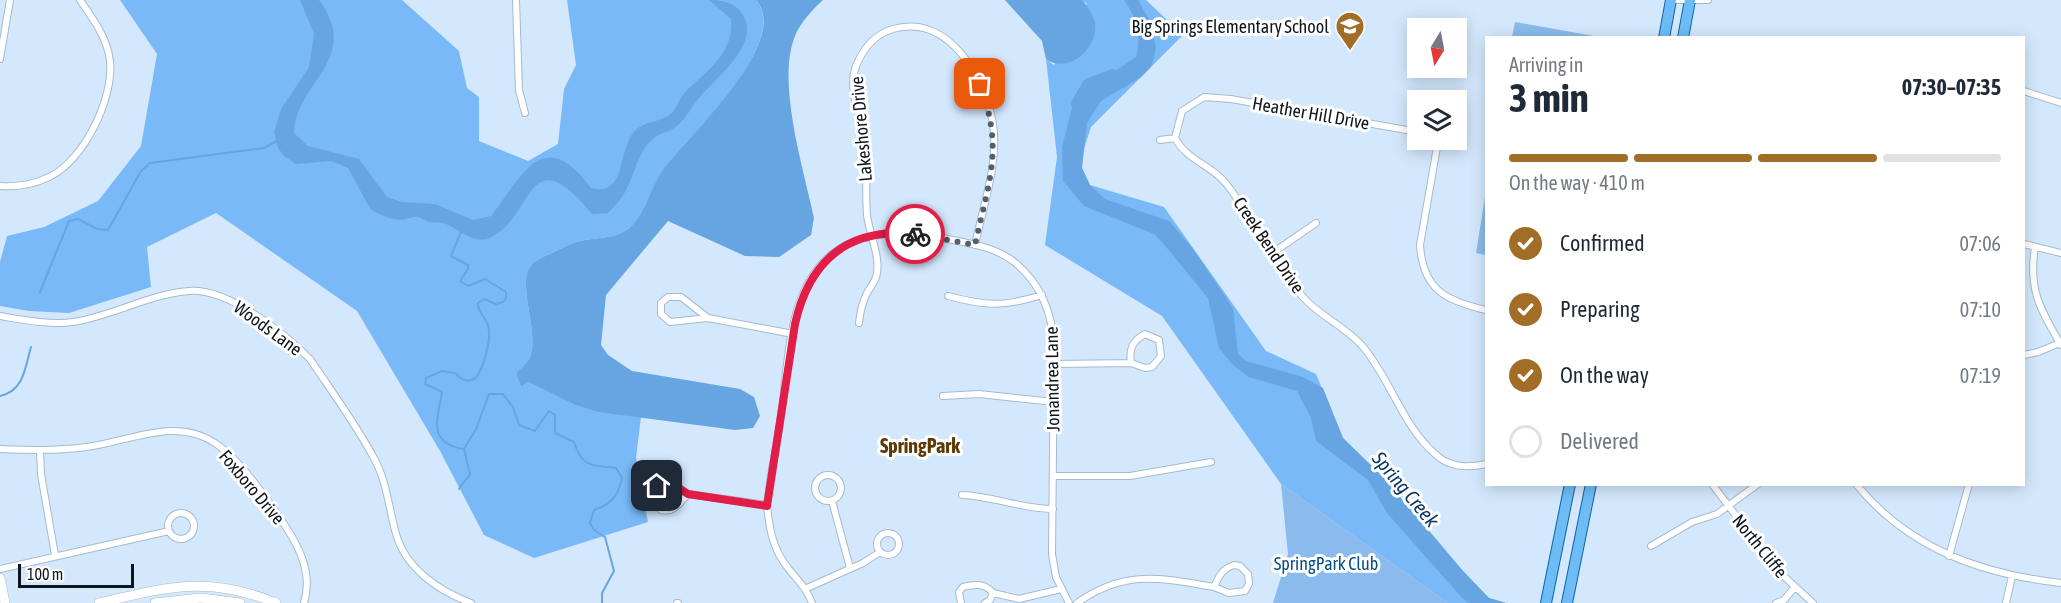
<!DOCTYPE html>
<html lang="en">
<head>
<meta charset="utf-8">
<style>
	:root { --surface:#fff; --page:#f6f6f7; --text:#1f2937; --muted:#747a83; --line:#e0e1e3; --accent:#a26d26 }
	body { margin:0; font-family:"Asap Condensed",sans-serif; background:var(--page); color:var(--text); height:100vh; display:flex; flex-direction:column; font-size:22px; white-space:nowrap }
	* { box-sizing:border-box; margin:0 }
	p { font-size:20px; color:var(--muted) }
	.icon { flex:none; width:33px; height:33px; fill:none; stroke:currentColor; stroke-width:2; stroke-linecap:round; stroke-linejoin:round }
	.map { position:relative; flex:1; overflow:hidden }
	.side { position:absolute; left:1485px; top:36px; width:540px; height:450px; display:flex; flex-direction:column; background:var(--surface); border-radius:0px; box-shadow:0 3px 15px #0003 }
	.side>* { flex:none }
	.needle { width:39px; rotate:190deg }
	.controls { position:absolute; left:1407px; top:18px; display:grid; gap:12px }
	.controls a { display:grid; place-items:center; width:60px; height:60px; border-radius:0px; background:var(--surface); box-shadow:0 3px 15px #0003; font-size:30px }
	.scale { position:absolute; left:18px; bottom:15px; width:116px; box-sizing:border-box; padding-left:6px; border:3px solid #0e151c; border-top:0; font-size:16px; line-height:21px; white-space:nowrap; color:#0e151c; -webkit-text-stroke:4px #fff; paint-order:stroke }
	.pin { position:absolute; display:grid; place-items:center; width:51px; height:51px; color:#fff; margin:-26px; border-radius:12px; box-shadow:0 3px 9px #0006 }
	.courier { position:absolute; display:grid; place-items:center; width:60px; height:60px; margin:-30px; border:4px solid #e11d48; border-radius:50%; background:#fff; color:#222; box-shadow:0 2px 8px #0007 }
	.headline em { font-style:normal; font-weight:700 }
	.headline div { display:flex; flex-direction:column-reverse }
	.headline { display:flex; align-items:center; justify-content:space-between; height:102px; padding:0 24px }
	h1 { font-size:39px; font-weight:700; line-height:45px }
	.bar { display:grid; grid-template-columns:repeat(4,1fr); gap:9px 6px; align-content:center; height:72px; padding:0 24px }
	.bar i { height:8px; border-radius:4px; background:var(--line) }
	.bar .selected { background:var(--accent) }
	.bar p { grid-column:span 4 }
	ol { padding:0 24px; list-style:none }
	li { display:flex; align-items:center; gap:18px; height:66px }
	li p { margin-inline-start:auto }
	li .icon { padding:6px; border-radius:50%; background:var(--accent); color:#fff; stroke-width:4 }
	li:last-child { color:var(--muted) }
	li i { width:33px; height:33px; border:3px solid var(--line); border-radius:50% }
	.map>svg:first-child { display:block }
	.green { fill:#8abbec }
	.forest { fill:#7ab9f8 }
	.water { fill:#67a5e2 }
	.lines { fill:none; stroke-linecap:round; stroke-linejoin:round }
	.stream { stroke:#67a5e2; stroke-width:2 }
	.river { stroke:#67a5e2; stroke-width:14 }
	.street-casing { stroke:#a6bace; stroke-width:8 }
	.secondary-casing { stroke:#a6bace; stroke-width:10 }
	.primary-casing { stroke:#0d64a5; stroke-width:12 }
	.street { stroke:#fff; stroke-width:6 }
	.secondary { stroke:#fff; stroke-width:9 }
	.primary { stroke:#6dbcf5; stroke-width:10 }
	.done { stroke:#535f6b; stroke-width:6; stroke-dasharray:0 10.8 }
	.route { stroke:#e11d48; stroke-width:8 }
	.labels { text-anchor:middle; dominant-baseline:central; stroke-width:6; stroke-linejoin:round; paint-order:stroke }
	.poi-label { font-size:18px; fill:#0e151c; stroke:#fff; text-anchor:end }
	.street-label { font-size:18px; fill:#0e151c; stroke:#fff }
	.park-label { font-size:18px; fill:#064f87; stroke:#fff }
	.neighbourhood-label { font-size:20px; font-weight:bold; fill:#5d3903; stroke:#fff }
	.water-label { font-size:20px; font-style:italic; fill:#0d3b63; stroke:#fff }
</style>
</head>
<body>
<div class="map">
<svg width="2061" height="603" viewBox="0 0 2061 603">
	<rect width="100%" height="100%" fill="#d4e8fd"/>
	<path class="green" d="M1515 22 1594 36 1593 37H1512Z
		M1486 191V255L1476 253Z
		M1281 484 1448 603H1273L1288 554Z"/>
	<path class="forest" d="M120 0H402L459 51 467 88 479 97V141L528 161 558 144 564 89 576 65 567 0H756C789 38 702 124 679 152 663 172 645 219 625 231 610 240 592 237 576 242 566 245 557 251 547 255 542 258 535 260 532 264 515 282 540 331 530 357 528 363 521 369 516 374L521 387 528 382C572 403 592 411 641 417L636 458 648 522 534 558 484 535 440 451 357 311 216 213 147 247 151 287 69 313 29 311 0 306V262L7 236 44 227 98 201 141 146 157 54Z
		M1083 0H1146L1183 35 1091 127 1082 155V168L1090 185 1164 207 1266 351 1316 374 1343 438 1385 479 1463 571 1489 598 1506 603H1448L1281 484 1162 316 1045 245 1057 157 1046 59 1054 65 1087 4Z"/>
	<path class="water" d="M300 0H319C363 59 295 83 294 133L308 146 359 159 387 197 402 202 435 204 473 220 491 216C523 174 544 124 591 188 629 198 616 144 638 128 648 121 663 121 672 113 678 106 680 96 687 90 708 70 734 53 731 19L709 0C724 0 737 3 744 17 759 47 715 78 700 97 692 106 686 119 677 126 670 132 659 133 653 139 637 152 635 175 625 192 621 200 614 207 608 213L592 214C526 134 535 219 489 238 472 245 458 227 443 223 439 222 434 223 429 222 425 221 421 217 417 217 413 216 408 219 403 220 393 220 382 216 373 211 368 207 353 176 348 168L331 161 296 164 284 156 278 148 274 132 281 109 309 67 311 54 314 34Z
		M756 0H823C813 9 800 23 795 36 776 82 804 170 814 218L811 235 779 257 745 256 668 221 606 295 601 345 608 355 632 371 740 389 754 397 760 416 753 428 735 430 598 412 576 405 528 382 521 387 516 374C520 369 528 363 530 357 540 331 515 282 532 264 535 260 542 258 547 255 557 251 566 245 576 242 592 237 610 240 625 231 645 218 649 191 661 173 684 140 793 42 756 0Z
		M1005 0H1083C1087 6 1093 15 1095 22 1099 48 1068 75 1046 59L1042 41Z
		M1124 0H1138L1151 23 1156 48 1151 67 1140 78 1101 101 1087 123 1082 168 1090 185 1105 199 1169 221 1193 249 1233 308 1238 354 1246 361 1303 377 1323 388 1343 438 1385 479 1463 571 1489 598 1506 603H1469L1462 598 1387 513 1368 480 1316 441 1311 418 1297 391 1249 377 1233 365 1219 348 1208 298 1162 242 1154 234 1084 206 1063 181 1062 147 1071 111 1081 94 1136 57C1142 35 1137 19 1124 0Z"/>
	<g class="lines">
		<path class="stream" d="M462 230 451 256 468 265V269L460 281 468 286 485 279 506 292V298L503 302 496 304 484 299 478 303C477 312 485 316 488 325 492 339 484 366 476 378 466 383 462 380 455 373L442 371 426 378 425 384 442 392C438 418 426 443 464 449L476 429 489 394H503L513 407 519 425 535 431 549 411 555 415V433L574 442C582 468 592 465 616 468L622 478C618 496 612 504 594 510L590 523 594 530 605 537 614 571 602 593V603
			M40 292 69 221 78 219 97 229 108 230 141 171 150 163 264 148 279 140
			M0 396C24 391 25 368 31 347
			M459 489 470 474 464 449"/>
		<path class="river" d="M1078 104 1089 85 1113 76"/>
		<g class="street-casing">
			<path id="street" d="M516 0 519 90 525 113
				M1671 0H1708
				M0 59 10 0
				M2024 91 2061 103
				M1418 132 1231 99 1204 97 1182 111 1175 138C1186 159 1206 163 1222 179 1234 191 1241 206 1250 220 1266 246 1282 272 1302 296 1320 317 1347 327 1364 348 1391 381 1403 426 1435 454 1450 468 1468 468 1486 464
				M1160 140 1175 138
				M1435 140 1437 147 1420 245C1423 290 1446 301 1486 310
				M0 186C17 187 33 185 49 177 84 161 114 98 110 61 107 37 93 19 80 0
				M2024 244 2061 253
				M2035 247C2028 289 2040 309 2061 345
				M1271 254 1316 223
				M948 296C986 306 1004 307 1042 295
				M0 316C24 320 49 325 73 322 113 316 149 294 189 291 228 288 284 333 310 359 332 392 356 424 375 460 387 483 389 509 396 534 406 569 439 591 471 603
				M708 318 681 297H668L661 303V314L670 322 708 318 793 334
				M859 323C860 312 862 303 867 293 871 286 876 281 877 273 880 255 869 233 867 215 865 187 868 160 863 133 859 111 848 88 856 66 863 49 875 34 893 29 949 13 985 78 993 124 999 163 983 206 975 245
				M2024 355 2038 352 2060 343
				M1054 364 1131 363 1145 368 1152 367 1161 356 1159 340 1145 334C1132 341 1129 349 1131 363
				M943 396 979 394 1054 402
				M0 449C29 450 58 451 86 447 129 442 175 416 215 443 240 460 260 490 278 515 296 541 314 570 304 603
				M40 451 41 474 55 555
				M815 488a13 13 0 1 1 26 0a13 13 0 1 1-26 0Z
				M1053 476H1130L1211 462
				M664 483H671L688 494C679 503 675 513 661 510L652 499 653 492Z
				M1712 484 1778 571 1813 603
				M1856 484C1909 549 1981 574 2061 583
				M688 494 767 505
				M962 495C993 496 1021 509 1053 509
				M832 501 850 568
				M168 526a13 13 0 1 1 26 0a13 13 0 1 1-26 0Z
				M877 544a11 11 0 1 1 22 0a11 11 0 1 1-22 0Z
				M1651 546 1692 522 1717 514 1758 484
				M1949 556 1969 484
				M1234 565 1240 566 1248 574 1249 584 1245 591 1229 593 1214 587C1219 576 1222 569 1234 565Z
				M0 569 169 531
				M807 588 863 563 880 552
				M993 593 1019 599 1061 589
				M677 603H678
				M812 603C806 587 798 581 788 568 773 550 769 528 767 505 770 475 777 446 781 416 788 368 787 306 819 267 853 225 911 231 958 241 978 245 997 249 1013 261 1041 283 1053 314 1054 349L1052 554 1056 577 1069 603
				M961 603 959 592 963 587C975 584 985 583 993 593L990 600 985 603
				M1077 603C1125 569 1160 578 1214 587
				M1776 603 1784 600 1794 588
				M2006 603 2012 576"/>
		</g>
		<g class="secondary-casing">
			<path id="secondary" d="M0 578 5 603
				M99 603C168 587 208 575 276 603
				M155 603 201 598 240 603"/>
		</g>
		<g class="primary-casing">
			<path id="primary" d="M1664 38 1671 0
				M1683 38 1690 0
				M1546 603 1570 484
				M1567 603 1591 484"/>
		</g>
		<use href="#street" class="street"/>
		<use href="#secondary" class="secondary"/>
		<use href="#primary" class="primary"/>
	</g>
	<g class="lines">
		<path class="done" d="M915 234 975 245C989 180 1004 150 980 84"/>
		<path class="route" d="M657 486 671 483 688 494 767 506 795 324C809 261 848 227 915 234"/>
	</g>
	<defs>
		<g id="school-pin" transform="scale(1.5)"><path d="M0 17L-7.5 6A9.5 9.5 0 1 1 7.5 6Z" fill="#a26d26" stroke="#fff"/><path d="M0-5L7-2L0 1L-7-2ZM-4 1L0 2.5L4 1V4Q0 6-4 4Z" fill="#fff"/></g>
	</defs>
	<g fill-rule="evenodd">
		<use href="#school-pin" x="1350" y="26"/>
	</g>
	<g class="labels">
		<g class="poi-label">
			<text x="1329" y="26">Big Springs Elementary School</text>
		</g>
		<g class="street-label">
			<text transform="translate(1311 113) rotate(10)">Heather Hill Drive</text>
			<text transform="translate(861 129) rotate(-95)">Lakeshore Drive</text>
			<text transform="translate(1269 245) rotate(56)">Creek Bend Drive</text>
			<text transform="translate(268 328) rotate(36)">Woods Lane</text>
			<text transform="translate(1052 379) rotate(-91)">Jonandrea Lane</text>
			<text transform="translate(252 487) rotate(50)">Foxboro Drive</text>
			<text transform="translate(1760 546) rotate(51)">North Cliffe</text>
		</g>
		<g class="park-label">
			<text x="1326" y="563">SpringPark Club</text>
		</g>
		<g class="neighbourhood-label">
			<text x="920" y="445">SpringPark</text>
		</g>
		<g class="water-label">
			<text transform="translate(1406 489) rotate(50)">Spring Creek</text>
		</g>
	</g>
</svg>
<div class="controls">
<a><svg class="needle" viewBox="-14 -14 28 28"><path d="M0-13l5 13h-10z" fill="#e53935"/><path d="M0 13l5-13h-10z" fill="#747a83"/></svg></a>
<a><svg class="icon" aria-label="layers" viewBox="0 0 24 24"><path d="M12 4l9 5-9 5-9-5zM3 14l9 5 9-5"/></svg></a>
</div>
<div class="scale">100 m</div>
<div class="pin" style="left:980px;top:84px;background:#ea580c"><svg class="icon" aria-label="bag" viewBox="0 0 24 24"><path d="M5 8h14l-1 12H6zM9 8a3 3 0 0 1 6 0"/></svg></div>
<div class="pin" style="left:657px;top:486px;background:#1f2937"><svg class="icon" aria-label="home" viewBox="0 0 24 24"><path d="M3 11l9-7 9 7M6 9v11h12V9"/></svg></div>
<div class="courier" style="left:915px;top:234px"><svg class="icon" aria-label="bike" viewBox="0 0 24 24"><circle cx="6" cy="16" r="4"/><circle cx="18" cy="16" r="4"/><path d="M6 16l4-8h5l3 8M10 8l3 8H6M13 5h3"/></svg></div>
<section class="side">
<div class="headline"><div><h1>3 min</h1><p>Arriving in</p></div><em>07:30–07:35</em></div>
<div class="bar"><i class="selected"></i><i class="selected"></i><i class="selected"></i><i></i><p>On the way · 410 m</p></div>
<ol>
<li><svg class="icon" aria-label="check" viewBox="0 0 24 24"><path d="M5 12l5 5 9-10"/></svg>Confirmed<p>07:06</p></li>
<li><svg class="icon" aria-label="check" viewBox="0 0 24 24"><path d="M5 12l5 5 9-10"/></svg>Preparing<p>07:10</p></li>
<li><svg class="icon" aria-label="check" viewBox="0 0 24 24"><path d="M5 12l5 5 9-10"/></svg>On the way<p>07:19</p></li>
<li><i></i>Delivered</li>
</ol>
</section>
</div>
</body>
</html>
